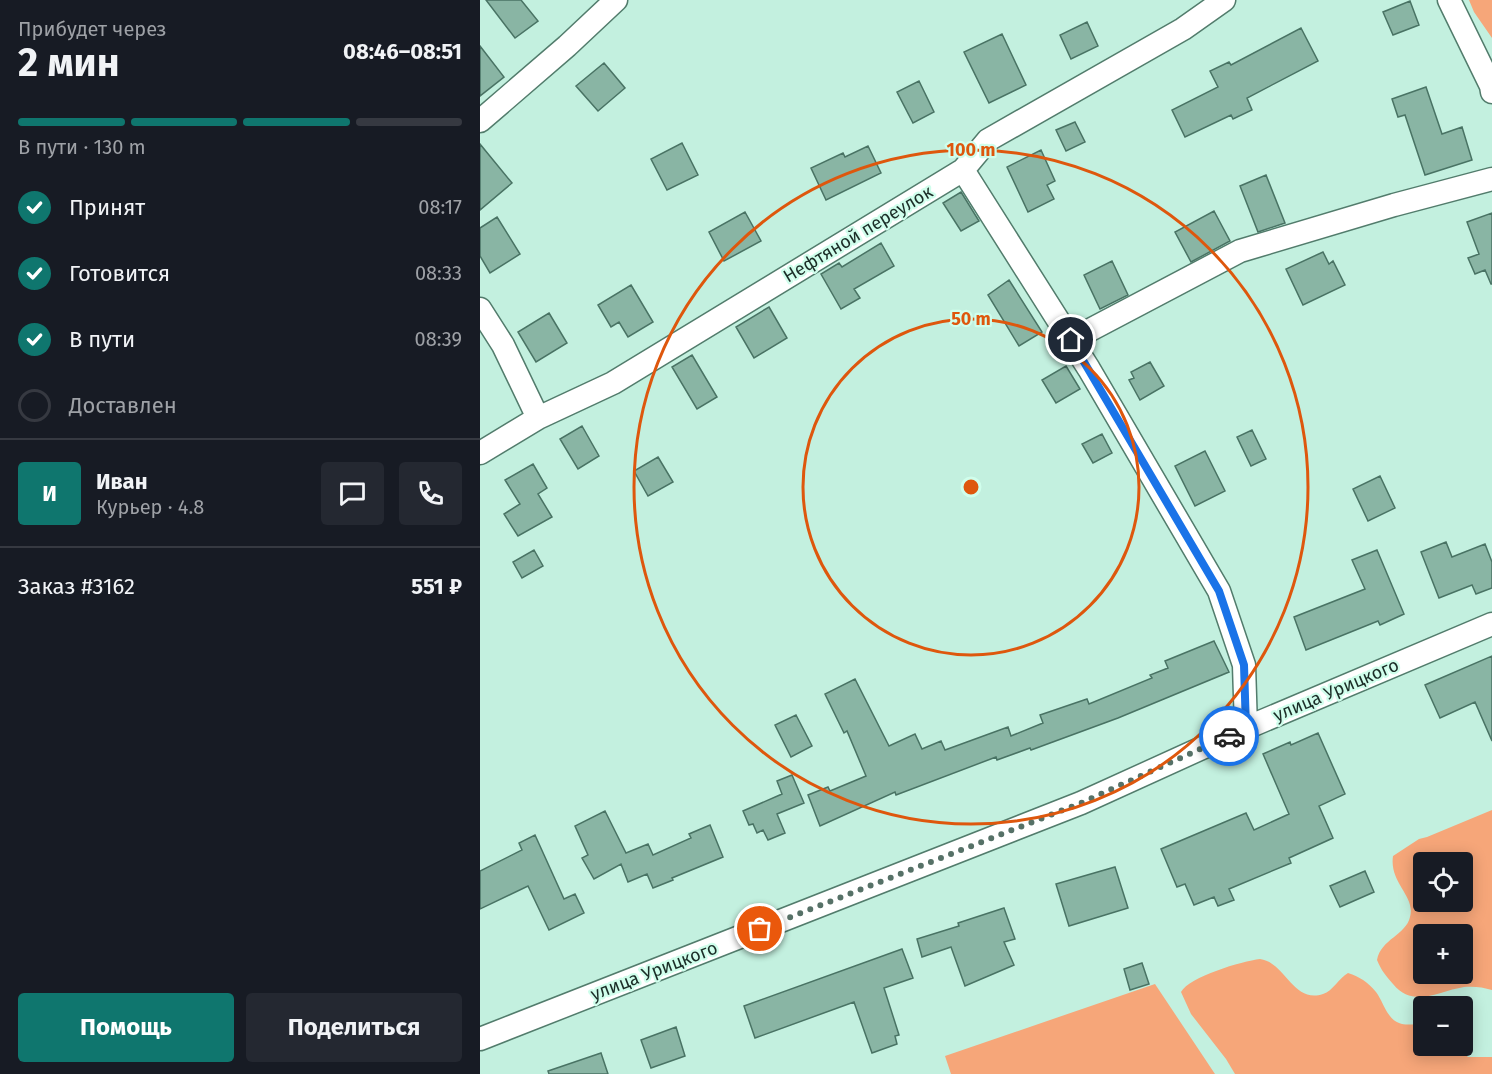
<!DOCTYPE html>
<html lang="ru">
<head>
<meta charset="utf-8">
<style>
	:root { --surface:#171b24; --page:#242831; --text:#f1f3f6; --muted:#9ea1a6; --line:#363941; --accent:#0f766e }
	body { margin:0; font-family:"Fira Sans",sans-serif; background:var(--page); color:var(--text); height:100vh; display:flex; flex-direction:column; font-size:22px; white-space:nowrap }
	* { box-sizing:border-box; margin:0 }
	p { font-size:20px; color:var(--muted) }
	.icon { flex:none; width:33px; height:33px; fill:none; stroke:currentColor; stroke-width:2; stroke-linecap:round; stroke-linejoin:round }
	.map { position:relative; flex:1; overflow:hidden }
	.drawer { display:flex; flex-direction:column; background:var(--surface); width:480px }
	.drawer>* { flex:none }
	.fabs { position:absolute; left:933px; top:852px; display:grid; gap:12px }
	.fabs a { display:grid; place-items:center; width:60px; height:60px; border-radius:6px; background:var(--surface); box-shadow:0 3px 15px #0003; font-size:30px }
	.pin { position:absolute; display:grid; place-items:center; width:51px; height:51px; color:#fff; margin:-26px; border:3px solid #fff; border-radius:50%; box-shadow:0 2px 6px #0007 }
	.courier { position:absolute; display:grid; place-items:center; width:60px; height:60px; margin:-30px; border:4px solid #1a73e8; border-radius:50%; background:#fff; color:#222; box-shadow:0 2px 8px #0007 }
	.summary em { font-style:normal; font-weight:700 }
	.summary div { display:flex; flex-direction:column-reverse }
	.summary { display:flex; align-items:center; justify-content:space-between; height:102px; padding:0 18px }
	h1 { font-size:39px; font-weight:700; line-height:45px }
	.bar { display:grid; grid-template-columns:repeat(4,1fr); gap:9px 6px; align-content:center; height:72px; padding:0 18px }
	.bar i { height:8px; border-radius:4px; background:var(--line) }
	.bar .selected { background:var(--accent) }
	.bar p { grid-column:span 4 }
	.line { display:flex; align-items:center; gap:15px; padding:0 18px; border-top:2px solid var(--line) }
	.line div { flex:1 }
	.round { display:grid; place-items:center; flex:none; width:63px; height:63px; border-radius:6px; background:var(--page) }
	ol { padding:0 18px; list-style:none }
	li { display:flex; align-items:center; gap:18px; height:66px }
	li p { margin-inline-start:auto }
	li .icon { padding:6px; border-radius:50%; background:var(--accent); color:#fff; stroke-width:4 }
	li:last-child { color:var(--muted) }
	li i { width:33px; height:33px; border:3px solid var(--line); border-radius:50% }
	.primary-button { display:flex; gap:12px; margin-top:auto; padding:12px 18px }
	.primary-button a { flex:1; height:69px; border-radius:6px; background:var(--accent); color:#fff; font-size:24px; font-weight:700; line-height:69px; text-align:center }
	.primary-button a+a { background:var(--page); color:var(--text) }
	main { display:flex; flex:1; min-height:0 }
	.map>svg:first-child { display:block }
	.green { fill:#f6a679; fill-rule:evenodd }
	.building { fill:#89b5a4; stroke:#497364; stroke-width:1.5 }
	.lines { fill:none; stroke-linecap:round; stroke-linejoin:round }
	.minor-casing { stroke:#527c6c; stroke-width:25 }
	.minor { stroke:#fff; stroke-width:22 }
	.done { stroke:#567167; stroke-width:6; stroke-dasharray:0 10.8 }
	.route { stroke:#1a73e8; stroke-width:8 }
	.ring { fill:none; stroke:#de570d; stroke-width:3 }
	.labels { text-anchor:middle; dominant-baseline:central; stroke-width:4.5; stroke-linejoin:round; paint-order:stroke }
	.street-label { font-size:18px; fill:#1b2d27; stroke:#d0feec }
	.centre { fill:#de570d; stroke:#d0feec; stroke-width:3 }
	.ring-label { font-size:18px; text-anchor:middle; font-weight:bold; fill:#de570d; stroke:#d0feec; stroke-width:4.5; stroke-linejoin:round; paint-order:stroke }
</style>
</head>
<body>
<main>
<section class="drawer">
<div class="summary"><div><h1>2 мин</h1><p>Прибудет через</p></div><em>08:46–08:51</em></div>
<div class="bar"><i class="selected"></i><i class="selected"></i><i class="selected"></i><i></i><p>В пути · 130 m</p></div>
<ol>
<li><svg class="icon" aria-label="check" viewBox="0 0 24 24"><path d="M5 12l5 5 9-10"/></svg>Принят<p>08:17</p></li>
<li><svg class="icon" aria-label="check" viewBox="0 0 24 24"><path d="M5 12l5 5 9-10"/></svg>Готовится<p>08:33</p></li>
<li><svg class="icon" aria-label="check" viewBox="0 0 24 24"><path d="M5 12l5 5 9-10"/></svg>В пути<p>08:39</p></li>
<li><i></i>Доставлен</li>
</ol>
<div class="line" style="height:108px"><b class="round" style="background:var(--accent);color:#fff">И</b><div><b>Иван</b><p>Курьер · 4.8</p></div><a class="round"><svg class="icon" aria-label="chat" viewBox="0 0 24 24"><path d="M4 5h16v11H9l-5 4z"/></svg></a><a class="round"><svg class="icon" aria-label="phone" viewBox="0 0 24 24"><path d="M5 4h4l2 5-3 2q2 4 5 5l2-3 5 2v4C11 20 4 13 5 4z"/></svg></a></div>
<div class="line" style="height:78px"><div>Заказ #3162</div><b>551 ₽</b></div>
<div class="primary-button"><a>Помощь</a><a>Поделиться</a></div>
</section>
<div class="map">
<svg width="1012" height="1074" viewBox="0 0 1012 1074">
	<rect width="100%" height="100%" fill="#c3f0df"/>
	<path class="green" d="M989 0H1012V38L994 12Z
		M1012 810V990C1003 987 993 986 984 987 958 991 934 1009 913 984 906 976 901 970 897 960 901 939 926 935 930 917 936 896 909 883 913 856L939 839 947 837ZM982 862V902H944V862ZM982 934V974H944V934Z
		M780 959C805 962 813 1004 843 994 853 991 859 978 868 973 880 977 888 982 896 992 903 1001 907 1019 919 1023 926 1026 936 1024 943 1023L944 1046H977L988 1057H1012V1074H755L746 1059 711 1014 701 992C709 977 762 961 780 959Z
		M675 984 735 1074H471L465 1056Z"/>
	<path class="building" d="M6 0H41L58 21 35 38Z
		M930 1 939 25 913 35 903 12Z
		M607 22 618 46 591 59 580 35Z
		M821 28 838 61 767 98 772 110 753 119 751 115 705 137 692 110 738 87 730 71 749 62 751 65Z
		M522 34 546 85 509 103 484 52Z
		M0 46 24 77 0 96Z
		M124 63 145 88 118 111 96 86Z
		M439 81 454 112 433 123 417 92Z
		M946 87 962 134 982 127 992 160 945 175 925 115 918 117 912 99Z
		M595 122 605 142 586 151 576 130Z
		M202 143 218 175 187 190 171 159Z
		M0 144 32 183 0 210Z
		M388 146 401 173 346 200 331 168 363 153 365 157Z
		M561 150 575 181 567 185 574 199 548 212 527 167Z
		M786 175 805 223 778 232 760 186Z
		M481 192 499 221 481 231 463 203Z
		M734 211 750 241 711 262 695 232Z
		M265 212 281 241 244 261 229 232Z
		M1012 213V284H1011L1005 270 995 274 988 258 999 254 987 222Z
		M17 217 40 254 10 273 0 256V228Z
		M401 243 414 266 374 289 380 298 361 309 341 274 359 263 362 267Z
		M843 252 849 264 853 261 865 285 823 305 806 269Z
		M632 261 648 295 620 309 604 275Z
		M529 280 562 332 539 346 508 295Z
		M151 285 173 322 148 337 139 322 131 327 118 305Z
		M289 307 307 338 274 358 256 327Z
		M69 313 87 343 56 362 38 332Z
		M212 355 237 397 217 409 192 367Z
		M670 362 684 386 660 400 649 380 654 378 651 372Z
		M586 366 600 389 576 403 562 380Z
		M102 426 119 456 98 469 80 439Z
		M772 430 786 459 771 466 757 437Z
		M622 434 632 453 613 463 602 444Z
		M725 451 745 491 715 506 695 466Z
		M178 457 193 482 168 496 154 471Z
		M53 464 67 488 58 494 72 517 38 536 24 514 40 504 25 480Z
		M900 476 915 508 888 521 873 489Z
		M966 542 972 557 1005 544 1012 562V588L996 594 992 585 959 598 941 552Z
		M54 550 63 566 42 578 33 562Z
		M897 550 924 614 900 625 898 621 826 650 814 617 885 589 872 560Z
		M734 641 749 672 638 718 551 750 550 748 517 760 516 757 416 795 415 792 340 826 328 795 348 787 350 791 386 776 367 731 364 733 345 694 375 679 409 746 435 734 442 749 461 741 465 750 528 727 531 736 563 723 560 715 607 699 609 704 672 678 670 675 688 668 685 661Z
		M1012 656V741L995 702 960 718 945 685Z
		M316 715 332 746 311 757 295 725Z
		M838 733 865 794 839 806 853 838 809 858 811 863 749 889 754 900 738 906 734 897 714 905 705 884 697 887 681 849 766 813 774 830 809 814 783 754 810 742 811 745Z
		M312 775 324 803 297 814 305 833 288 840 283 830 277 833 273 824 269 825 263 811 302 794 297 781Z
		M125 811 146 853 168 844 173 855 211 838 209 834 230 825 243 857 192 878 193 880 173 888 167 874 148 882 141 864 114 879 102 858 108 855 95 826Z
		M55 835 84 899 95 894 104 913 69 930 48 886 0 909V871L42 850 39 843Z
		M635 867 648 908 589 926 576 884Z
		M885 871 894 892 860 907 850 886Z
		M524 908 535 939 524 942 534 965 485 986 471 947 442 957 437 939 479 926 478 923Z
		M422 949 433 978 404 988 419 1035 415 1036 417 1044 392 1053 374 1002 275 1038 264 1006Z
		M662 963 669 984 650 990 644 969Z
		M196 1027 205 1056 171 1068 161 1040Z
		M121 1053 128 1074H69L68 1071Z"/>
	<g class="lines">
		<g class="minor-casing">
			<path id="minor" d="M969 0 1011 86 1012 92
				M0 121 87 46 136 0
				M483 170 609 369 739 591 764 665 766 728
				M0 309 23 345 58 418
				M591 340 760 251 914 205 1012 179
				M0 453 58 418 133 383 483 170 508 140 703 29 744 0
				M0 1039 601 803 766 728 1012 624"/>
		</g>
		<use href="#minor" class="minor"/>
	</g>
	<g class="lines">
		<path class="done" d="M280 929 601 803 749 736"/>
		<path class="route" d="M591 340 739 591 764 665 766 729 749 736"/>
	</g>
	<g class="ring">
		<circle cx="491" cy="487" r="168"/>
		<circle cx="491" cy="487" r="337"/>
	</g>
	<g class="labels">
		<g class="street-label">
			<text transform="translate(378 234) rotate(-31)">Нефтяной переулок</text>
			<text transform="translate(856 690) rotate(-23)">улица Урицкого</text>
			<text transform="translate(174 971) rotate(-21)">улица Урицкого</text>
		</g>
	</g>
	<circle cx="491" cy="487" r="9" class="centre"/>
	<g class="ring-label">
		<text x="491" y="156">100 m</text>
		<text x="491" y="325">50 m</text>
	</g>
</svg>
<div class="fabs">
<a><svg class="icon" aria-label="locate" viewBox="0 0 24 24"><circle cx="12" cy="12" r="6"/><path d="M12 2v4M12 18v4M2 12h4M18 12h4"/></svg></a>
<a>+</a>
<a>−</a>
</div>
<div class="pin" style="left:280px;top:929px;background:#ea580c"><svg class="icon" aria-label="bag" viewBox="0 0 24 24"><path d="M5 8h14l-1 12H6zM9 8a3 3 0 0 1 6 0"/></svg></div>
<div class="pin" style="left:591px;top:340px;background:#1f2937"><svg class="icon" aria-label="home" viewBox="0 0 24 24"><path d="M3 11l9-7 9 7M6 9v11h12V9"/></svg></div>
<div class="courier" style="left:749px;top:736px"><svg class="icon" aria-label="car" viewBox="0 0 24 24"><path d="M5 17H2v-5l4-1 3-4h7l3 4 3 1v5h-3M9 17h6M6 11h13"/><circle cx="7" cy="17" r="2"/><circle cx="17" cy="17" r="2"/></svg></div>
</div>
</main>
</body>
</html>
